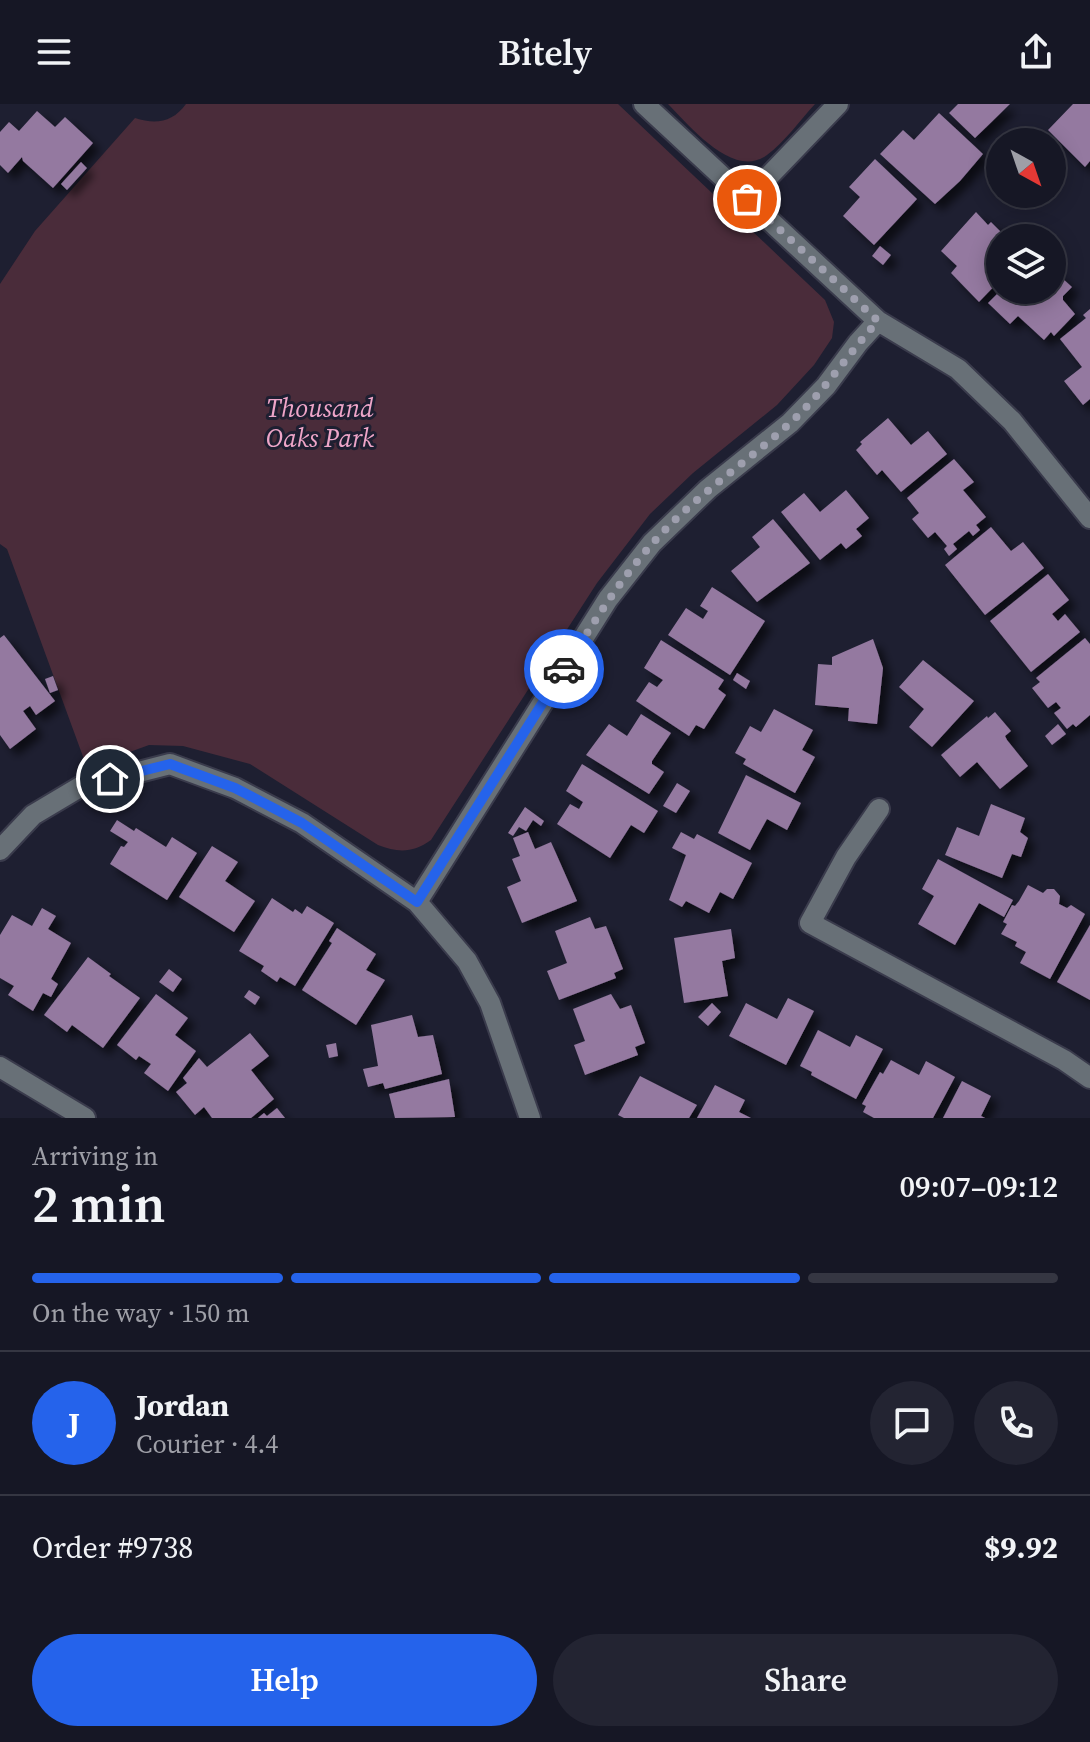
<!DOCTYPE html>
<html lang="en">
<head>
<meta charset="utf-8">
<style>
	:root { --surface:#161725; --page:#232432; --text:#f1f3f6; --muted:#9e9fa7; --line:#353642; --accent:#2563eb }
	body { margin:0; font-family:"Source Serif 4",serif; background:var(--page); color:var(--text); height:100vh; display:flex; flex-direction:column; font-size:30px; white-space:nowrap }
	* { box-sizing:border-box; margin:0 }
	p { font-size:26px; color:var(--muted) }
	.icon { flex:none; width:44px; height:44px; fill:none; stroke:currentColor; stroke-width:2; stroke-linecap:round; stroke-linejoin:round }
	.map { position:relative; height:1014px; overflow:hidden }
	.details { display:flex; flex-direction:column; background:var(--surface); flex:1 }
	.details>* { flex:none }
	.needle { width:52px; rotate:140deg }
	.buttons { position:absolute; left:986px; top:24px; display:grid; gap:16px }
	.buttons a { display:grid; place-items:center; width:80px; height:80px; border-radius:50%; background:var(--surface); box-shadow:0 4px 20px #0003,0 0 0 2px var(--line); font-size:40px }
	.pin { position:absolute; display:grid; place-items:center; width:68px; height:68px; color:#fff; margin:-34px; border:4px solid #fff; border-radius:50%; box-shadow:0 2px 8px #0007 }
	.courier { position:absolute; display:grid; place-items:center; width:80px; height:80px; margin:-40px; border:6px solid #2563eb; border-radius:50%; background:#fff; color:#222; box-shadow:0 2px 10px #0007 }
	.head em { font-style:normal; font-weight:600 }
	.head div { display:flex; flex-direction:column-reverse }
	.head { display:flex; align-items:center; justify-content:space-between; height:136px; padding:0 32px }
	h1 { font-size:52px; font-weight:600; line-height:60px }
	.bar { display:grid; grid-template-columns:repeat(4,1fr); gap:12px 8px; align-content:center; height:96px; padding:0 32px }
	.bar i { height:10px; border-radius:6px; background:var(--line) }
	.bar .current { background:var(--accent) }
	.bar p { grid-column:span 4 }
	.line { display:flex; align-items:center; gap:20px; padding:0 32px; border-top:2px solid var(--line) }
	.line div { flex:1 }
	.round { display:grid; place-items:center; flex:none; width:84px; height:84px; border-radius:42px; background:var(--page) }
	.primary-button { display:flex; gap:16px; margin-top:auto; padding:16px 32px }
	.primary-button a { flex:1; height:92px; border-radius:48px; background:var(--accent); color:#fff; font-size:32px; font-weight:600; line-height:92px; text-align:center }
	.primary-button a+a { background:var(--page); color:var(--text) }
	header { display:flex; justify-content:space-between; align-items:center; height:104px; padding:0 32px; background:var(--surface); font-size:36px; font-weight:600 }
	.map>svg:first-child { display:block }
	.green { fill:#4a2c3a }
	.building { fill:#9479a0; filter:url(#shadow) }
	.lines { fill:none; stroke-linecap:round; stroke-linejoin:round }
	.minor-casing { stroke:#3a3b4c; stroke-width:24 }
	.minor { stroke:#687077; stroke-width:20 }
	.done { stroke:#9e9fae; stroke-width:8; stroke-dasharray:0 14.4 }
	.route { stroke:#2563eb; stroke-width:10 }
	.labels { text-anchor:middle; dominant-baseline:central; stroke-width:6; stroke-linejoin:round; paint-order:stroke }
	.park-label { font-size:26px; font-style:italic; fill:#eea5c8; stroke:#1e1f31 }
</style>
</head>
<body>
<header><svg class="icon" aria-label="menu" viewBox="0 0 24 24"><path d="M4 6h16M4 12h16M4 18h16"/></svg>Bitely<svg class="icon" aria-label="share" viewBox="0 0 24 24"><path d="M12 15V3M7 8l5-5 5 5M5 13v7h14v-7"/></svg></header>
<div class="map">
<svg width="1090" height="1014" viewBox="0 0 1090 1014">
	<defs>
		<filter id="shadow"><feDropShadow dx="7" dy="7" stdDeviation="4" flood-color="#0009"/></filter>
	</defs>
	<rect width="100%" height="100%" fill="#1e1f31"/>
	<path class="green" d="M186 0H618L825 196 834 218 832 234 814 261 777 301 693 369 650 410 597 479 431 736C413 749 398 749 378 741L250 660 183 642 149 641 105 657 85 658 7 445 0 440V180L35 127 135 14C156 21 173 18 186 0Z
		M668 0H815C800 16 785 38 767 51 733 76 689 21 668 0Z"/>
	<path class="building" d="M958 0H1010L975 34 949 9Z
		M1073 0H1090V57L1085 63 1048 26Z
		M37 7 55 23 65 13 93 39 53 84 23 57 22 53 8 69 0 61V28L9 18 19 27Z
		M939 9 983 50 960 77 935 100 880 50 903 26 914 36Z
		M875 55 917 95 874 141 843 112 860 93 849 83Z
		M81 58 87 64 67 86 61 80Z
		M976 108 988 121 991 118 1007 134H1000V176L979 198 951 169 957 162 941 147Z
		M880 142 891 151 883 161 872 152Z
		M1052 165 1072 183 1063 192V196L1075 210 1054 232 1051 228 1044 236 1018 212 1010 220 988 199 1001 186H1052Z
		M1090 205V295L1083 301 1064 277 1082 263 1060 235 1086 214 1083 211Z
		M888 314 911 341 928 327 947 350 901 388 882 366 877 371 856 346 862 340 860 338Z
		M954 355 974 378 963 386 986 413 976 421 980 426 973 432 969 427 953 440 957 445 949 452 944 445 947 442 935 428 928 434 912 415 919 409 907 394Z
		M846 386 869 414 856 425 862 432 846 445 841 439 820 456 781 408 804 389 820 408Z
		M773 415 810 459 757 498 731 467 760 443 752 433Z
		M991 423 1011 447 1023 438 1044 464 985 511 945 461Z
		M1048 470 1069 496 1052 510 1058 517 1065 510 1080 528 1031 568 990 517Z
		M712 483 765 517 730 571 668 531 686 504 703 515 708 507 700 502Z
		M4 531 55 597 36 611 30 602 23 607 36 625 10 645 0 631V534Z
		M1085 534 1090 540V611L1076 623 1073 620 1067 625 1054 609 1061 604 1056 598 1048 604 1032 584 1040 578 1036 574Z
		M873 535 883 564 877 620 848 617 849 604 815 601 818 560 832 561V553Z
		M661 536 724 576 718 585 726 591 704 625 696 621 689 632 636 597 649 578 657 583 663 576 644 564Z
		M923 556 974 597 932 643 909 623 924 605 899 583Z
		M737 569 750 577 746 585 733 576Z
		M53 572 58 586 50 589 45 575Z
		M774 605 813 626 802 646 815 653 795 689 743 660 746 655 735 649 750 622 761 628Z
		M995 608 1011 627 1005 632 1007 636 1028 662 1000 685 977 658 960 673 941 651 987 612 988 614Z
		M641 610 671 629 652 657V660L664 668 649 690 586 651 609 620 627 632Z
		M1058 620 1066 630 1052 641 1045 632Z
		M582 660 658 707 644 729 631 721 610 754 557 720 570 700 579 705 583 698 566 687Z
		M746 671 801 699 787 726 767 715 750 746 718 729Z
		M677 679 690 687 676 709 663 702Z
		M991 700 1025 714 1020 728 1028 734 1021 753 1012 750 1002 774 945 751 957 723 979 732Z
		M525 703 544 717 541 722 533 716 526 727 519 723 513 732 508 729Z
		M117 716 134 727 136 724 166 743 172 733 197 749 167 796 110 760 121 742 124 743 128 738 110 727Z
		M528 728 535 745 551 738 577 797 522 819 507 783 521 777 512 755 520 752 513 734Z
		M681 728 694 735 697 730 752 759 733 795 720 788 709 809 686 797 682 803 669 796 686 751 672 744Z
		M212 742 238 758 225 777 255 797 234 828 179 793Z
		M938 755 1013 796 1004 813 979 799 955 841 918 820 934 792 922 785Z
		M1028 781 1043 789 1047 785H1054L1060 792 1059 800 1067 804 1071 801 1085 810 1050 875 1020 859 1026 848 1015 842 1017 838 1001 830 1007 820 1003 818 1012 801 1015 802 1019 797Z
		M272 794 293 808 295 805 302 810 307 802 334 819 295 882 280 873 277 878 261 867 264 862 239 847Z
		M42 804 56 812 48 825 71 839 51 875 58 880 51 893 43 889 33 907 8 891 14 882 0 874V831L12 811 32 822Z
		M590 813 595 825 606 822 623 865 614 869 616 874 559 896 547 867 567 859 555 827Z
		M1090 821V896L1057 878Z
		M337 824 376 850 366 866 385 876 356 921 302 886 332 839 329 837Z
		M731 825 735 854 722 857 728 892 684 899 674 834Z
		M88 853 111 870 109 872 140 894 103 944 72 921 67 928 44 911Z
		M169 865 182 875 173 888 159 878Z
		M249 886 260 893 255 901 244 893Z
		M156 890 188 914 175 931 196 947 168 987 144 969 151 960 139 952 136 956 117 941Z
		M611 890 620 905 631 901 645 939 635 943 638 951 585 971 574 941 585 937 573 905Z
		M788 894 814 907 786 961 729 932 746 899 777 915Z
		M712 899 721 908 708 922 698 913Z
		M412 911 418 933 433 931 442 970 385 985 383 979 368 983 363 965 378 962 371 921Z
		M818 926 850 943 856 931 883 945 856 995 811 971 812 968 800 962Z
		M250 929 269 952 251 966 274 995 251 1014H212L204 1003 195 1011 176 988 187 979 183 974 199 954 207 963Z
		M336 939 338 952 329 954 326 941Z
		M891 956 919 971 926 957 955 973 933 1014H874L863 1008 866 1002 862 1000 880 968 883 970Z
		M640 972 697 1001 689 1014H624L618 1011Z
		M449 975 455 1013 395 1014 389 990Z
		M962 977 991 992 981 1012 985 1014H943Z
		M715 981 745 996 739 1008 751 1014H697Z
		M277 1004 285 1014H258L264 1009 267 1012Z"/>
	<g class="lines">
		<g class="minor-casing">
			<path id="minor" d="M644 0 878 217 958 265 1012 317 1090 414
				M747 95 838 0
				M879 705 846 753 810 819 1064 956 1090 974
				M0 746 33 711 80 683 170 660 235 684 302 719 417 798 467 857 490 899 530 1014
				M417 798 608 495 652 439 708 385 790 319 826 282 858 239 878 217
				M0 963 85 1014"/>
		</g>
		<use href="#minor" class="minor"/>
	</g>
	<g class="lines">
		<path class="done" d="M564 565C592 522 618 478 652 440 693 393 745 360 790 319 824 288 848 250 878 217L747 95"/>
		<path class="route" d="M110 675 170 660 235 684 302 719 417 798 564 565"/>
	</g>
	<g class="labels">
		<g class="park-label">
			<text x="320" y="304">Thousand<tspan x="320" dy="30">Oaks Park</tspan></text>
		</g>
	</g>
</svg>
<div class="buttons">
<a><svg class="needle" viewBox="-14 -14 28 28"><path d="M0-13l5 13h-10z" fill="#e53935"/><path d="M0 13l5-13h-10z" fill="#9e9fa7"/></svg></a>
<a><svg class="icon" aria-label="layers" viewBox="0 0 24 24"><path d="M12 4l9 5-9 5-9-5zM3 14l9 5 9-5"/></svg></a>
</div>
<div class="pin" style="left:747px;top:95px;background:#ea580c"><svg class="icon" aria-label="bag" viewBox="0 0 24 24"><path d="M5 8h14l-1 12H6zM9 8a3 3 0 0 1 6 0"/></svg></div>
<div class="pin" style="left:110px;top:675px;background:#1f2937"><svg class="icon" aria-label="home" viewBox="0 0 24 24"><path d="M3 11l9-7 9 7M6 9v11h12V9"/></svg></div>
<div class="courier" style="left:564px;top:565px"><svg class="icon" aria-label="car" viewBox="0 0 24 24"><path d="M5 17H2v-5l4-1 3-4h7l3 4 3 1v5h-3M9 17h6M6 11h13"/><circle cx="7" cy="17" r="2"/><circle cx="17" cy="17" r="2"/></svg></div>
</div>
<section class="details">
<div class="head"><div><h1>2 min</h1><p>Arriving in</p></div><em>09:07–09:12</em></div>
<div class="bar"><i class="current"></i><i class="current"></i><i class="current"></i><i></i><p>On the way · 150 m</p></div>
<div class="line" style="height:144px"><b class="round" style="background:var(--accent);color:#fff">J</b><div><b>Jordan</b><p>Courier · 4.4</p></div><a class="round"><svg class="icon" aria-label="chat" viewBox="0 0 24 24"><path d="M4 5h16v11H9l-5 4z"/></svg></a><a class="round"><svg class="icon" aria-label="phone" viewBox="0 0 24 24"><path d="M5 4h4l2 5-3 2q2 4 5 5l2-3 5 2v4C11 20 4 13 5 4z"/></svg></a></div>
<div class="line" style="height:104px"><div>Order #9738</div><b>$9.92</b></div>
<div class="primary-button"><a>Help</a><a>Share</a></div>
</section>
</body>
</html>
